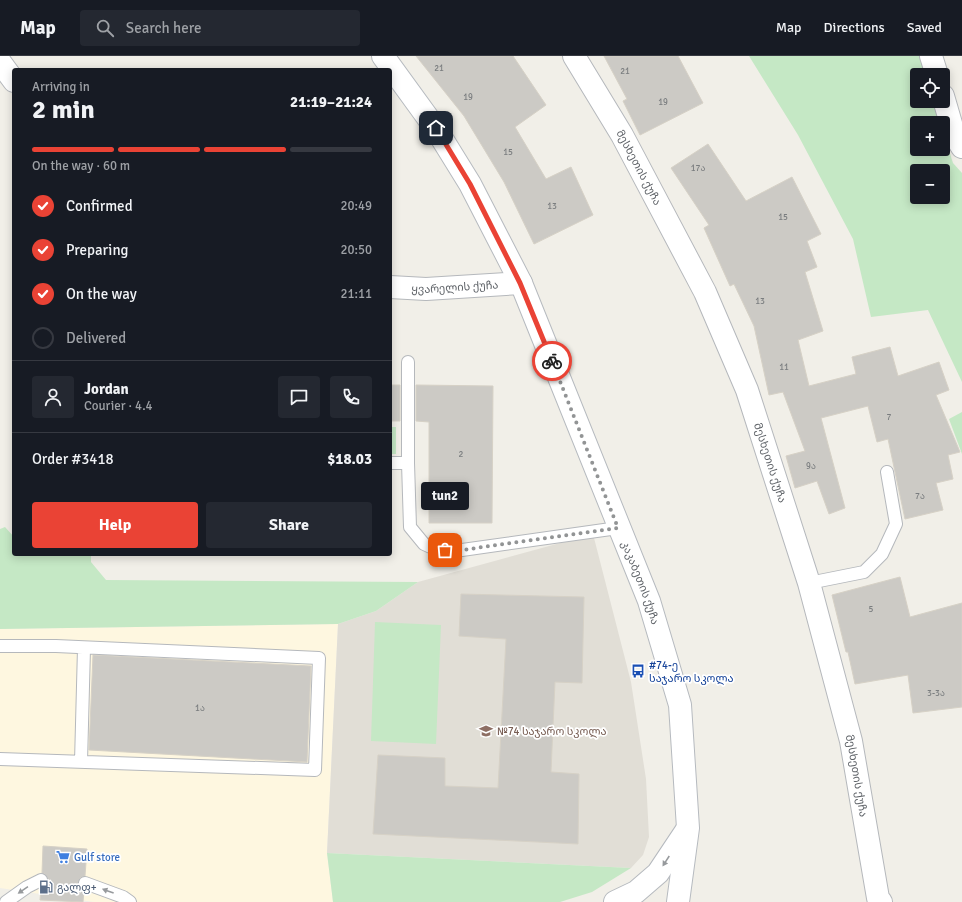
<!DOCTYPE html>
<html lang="en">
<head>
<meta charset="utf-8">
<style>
	:root { --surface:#171b24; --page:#242831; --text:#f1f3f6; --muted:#9ea1a6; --line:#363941; --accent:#ea4335 }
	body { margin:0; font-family:Signika,"Noto Sans Georgian",sans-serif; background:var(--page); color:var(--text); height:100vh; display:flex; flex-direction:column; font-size:15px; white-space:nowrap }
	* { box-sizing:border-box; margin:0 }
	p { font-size:13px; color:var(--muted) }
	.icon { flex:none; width:22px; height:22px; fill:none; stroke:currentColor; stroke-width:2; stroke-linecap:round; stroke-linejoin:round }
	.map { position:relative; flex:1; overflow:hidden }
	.panel { position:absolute; left:12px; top:12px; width:380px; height:488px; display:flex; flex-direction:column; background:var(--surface); border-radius:4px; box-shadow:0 2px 10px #0003 }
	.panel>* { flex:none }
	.tools { position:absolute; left:910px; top:12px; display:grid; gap:8px }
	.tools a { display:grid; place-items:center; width:40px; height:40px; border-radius:4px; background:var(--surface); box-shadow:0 2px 10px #0003; font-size:20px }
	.pin { position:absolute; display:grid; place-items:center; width:34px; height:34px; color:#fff; margin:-17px; border-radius:8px; box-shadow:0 2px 6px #0006 }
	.courier { position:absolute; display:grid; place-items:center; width:40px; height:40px; margin:-20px; border:3px solid #ea4335; border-radius:50%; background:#fff; color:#222; box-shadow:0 1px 5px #0007 }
	.bubble { position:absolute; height:28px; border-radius:4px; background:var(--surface); box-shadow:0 2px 10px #0003; font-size:13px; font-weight:800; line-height:28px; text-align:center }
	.headline em { font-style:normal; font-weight:800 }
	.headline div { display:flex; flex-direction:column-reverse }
	.headline { display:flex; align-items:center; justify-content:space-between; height:68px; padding:0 20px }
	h1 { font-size:26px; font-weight:800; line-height:30px }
	.bar { display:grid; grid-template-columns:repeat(4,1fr); gap:6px 4px; align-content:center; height:48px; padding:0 20px }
	.bar i { height:5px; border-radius:3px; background:var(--line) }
	.bar .selected { background:var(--accent) }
	.bar p { grid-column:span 4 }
	.line { display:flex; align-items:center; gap:10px; padding:0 20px; border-top:1px solid var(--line) }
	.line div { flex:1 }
	.round { display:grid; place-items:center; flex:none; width:42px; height:42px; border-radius:4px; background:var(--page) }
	ol { padding:0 20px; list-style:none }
	li { display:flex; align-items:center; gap:12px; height:44px }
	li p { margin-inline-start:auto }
	li .icon { padding:4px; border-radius:50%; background:var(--accent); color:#fff; stroke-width:4 }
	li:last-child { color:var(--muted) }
	li i { width:22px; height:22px; border:2px solid var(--line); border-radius:50% }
	.button { display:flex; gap:8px; margin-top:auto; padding:8px 20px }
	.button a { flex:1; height:46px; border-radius:4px; background:var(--accent); color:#fff; font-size:16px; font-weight:800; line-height:46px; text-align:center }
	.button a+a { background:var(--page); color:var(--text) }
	header { display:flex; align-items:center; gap:24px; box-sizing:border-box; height:56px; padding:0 20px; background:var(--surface); border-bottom:1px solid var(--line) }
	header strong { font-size:19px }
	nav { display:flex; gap:22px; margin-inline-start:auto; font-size:14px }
	.search { width:280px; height:36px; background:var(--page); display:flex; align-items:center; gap:10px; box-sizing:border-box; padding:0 14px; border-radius:4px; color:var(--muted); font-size:15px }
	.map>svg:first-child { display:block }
	.commercial { fill:#fef7e0 }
	.education { fill:#e1ded6 }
	.green { fill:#c5e8c5; fill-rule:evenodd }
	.building { fill:#cccac5; stroke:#d6d1c6 }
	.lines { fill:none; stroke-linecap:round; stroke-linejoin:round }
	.lane-casing { stroke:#b5b8bc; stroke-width:14 }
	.street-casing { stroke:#b5b8bc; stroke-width:24 }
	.secondary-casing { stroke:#b6babf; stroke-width:24 }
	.lane { stroke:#fff; stroke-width:12 }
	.street { stroke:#fff; stroke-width:22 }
	.secondary { stroke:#fff; stroke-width:22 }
	.oneway { fill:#979a9d }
	.done { stroke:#929495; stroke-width:4; stroke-dasharray:0 7.2 }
	.route { stroke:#ea4335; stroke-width:5 }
	.labels { text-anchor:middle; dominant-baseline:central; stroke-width:3.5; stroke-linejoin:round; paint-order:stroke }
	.number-label { font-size:9px; fill:#7a7d7f }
	.street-label { font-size:11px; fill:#5f6368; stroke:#fff }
	.transit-label { font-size:11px; fill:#164399; stroke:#fff; text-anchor:start }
	.education-label { font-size:11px; fill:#785e54; stroke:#fff; text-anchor:start }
	.shop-label { font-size:11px; fill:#366cbe; stroke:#fff; text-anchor:start }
	.service-label { font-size:11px; fill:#4e5e75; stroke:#fff; text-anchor:start }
</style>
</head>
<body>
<header>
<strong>Map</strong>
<div class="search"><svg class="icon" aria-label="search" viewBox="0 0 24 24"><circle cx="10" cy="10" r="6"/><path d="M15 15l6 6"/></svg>Search here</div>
<nav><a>Map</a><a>Directions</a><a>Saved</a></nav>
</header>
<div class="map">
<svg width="962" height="846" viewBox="0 0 962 846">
	<rect width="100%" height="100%" fill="#f1efe8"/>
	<path class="commercial" d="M338 568 327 797 333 846H94L0 832V573Z"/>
	<path class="education" d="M593 478 631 626 646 723 649 781 643 799 631 812 327 797 338 568 376 555 418 526Z"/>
	<path class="green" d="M749 0H920L925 19H917V45H934L940 67H917V93H943V76L953 107 962 117V326L928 254 871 261 853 183 798 79ZM917 115H943V141H917Z
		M962 356V398L949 363Z
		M390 371H396V398H390Z
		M5 471 14 481V498H91V506L106 524 418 526 376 555 338 568 0 573V473Z
		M375 566 441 569 436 688 371 685Z
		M327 797 631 812 592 836 560 846H333Z"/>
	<path class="building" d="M416 0H513L546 49 515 71 546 123 571 111 593 159 534 188 504 126 464 60Z
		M604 0H678L703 47 640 79 623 45 627 43Z
		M708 88 746 145 792 121 821 178 807 185 817 211 805 216 823 275 798 284 809 330 856 318 852 301 890 291 898 320 939 306 949 334 936 339 960 396 948 399 953 423 936 427 943 454 905 463 888 383 877 386 868 350 821 362 845 452 829 458 817 425 795 432 786 400 805 395 783 336 769 339 754 270 734 228 730 230 704 172 709 169 671 112Z
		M390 329H400V365H390Z
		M416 329 493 330 492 467H429V366L416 365Z
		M900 521 910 561 962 547V651L913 657 908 619 855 628 848 596H846L832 539Z
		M461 538 584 541 582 627 555 626 551 716 579 718 578 788 373 778 378 699 445 702V730L498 732 506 583 459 580Z
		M93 599 311 610 307 706 89 694Z
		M43 790 87 793 85 820 80 822 78 828 80 832 84 835 83 846 40 844 41 833 47 828 48 824 45 818 42 817Z"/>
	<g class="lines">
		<g class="lane-casing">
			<path id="lane" d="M408 306V407
				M390 407H408L410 471 424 488 435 493 455 495 618 472
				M809 527 864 516 882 498 896 468 887 416
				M0 590H56L319 602 315 714 0 703
				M81 706 84 592
				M85 827 123 841 130 846
				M6 846 27 831 41 824"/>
		</g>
		<g class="street-casing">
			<g id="street">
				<path id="s1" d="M574 0 622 79 705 236 747 334 809 527 851 685 878 842 881 846"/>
				<path d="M931 0 937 19"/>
				<path d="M0 6 14 25"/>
				<path d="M943 40 954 78 962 91"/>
				<path id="s2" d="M390 231 426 233 521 227"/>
			</g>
		</g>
		<g class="secondary-casing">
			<g id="secondary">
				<path id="s3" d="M383 0 436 73 470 128 521 227 649 545 680 649 688 772 678 846"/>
				<path d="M615 846 636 836 658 817 686 775"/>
			</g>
		</g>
		<use href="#lane" class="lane"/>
		<use href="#street" class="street"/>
		<use href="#secondary" class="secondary"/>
	</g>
	<defs><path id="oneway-solid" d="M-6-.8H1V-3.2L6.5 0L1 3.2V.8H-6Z"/></defs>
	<g class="oneway">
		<use href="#oneway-solid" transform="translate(666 805) rotate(123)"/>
		<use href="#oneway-solid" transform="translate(23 834) rotate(146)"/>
		<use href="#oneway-solid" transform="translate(108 835) rotate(-160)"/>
	</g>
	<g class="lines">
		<path class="done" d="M445 494 455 495 618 472 552 305"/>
		<path class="route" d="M436 72 470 128 520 227 552 305"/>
	</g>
	<defs>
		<g id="bus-bare" transform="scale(1.08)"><path d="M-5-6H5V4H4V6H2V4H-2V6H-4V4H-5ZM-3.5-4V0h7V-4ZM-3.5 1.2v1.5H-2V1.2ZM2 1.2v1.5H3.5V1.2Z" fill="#1a4fb4" stroke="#fff" stroke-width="2.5" paint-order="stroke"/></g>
		<g id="school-bare" transform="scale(1.08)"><path d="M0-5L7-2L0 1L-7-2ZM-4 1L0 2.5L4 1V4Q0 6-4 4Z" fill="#8d6e63" stroke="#fff" stroke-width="2.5" paint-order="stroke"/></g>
		<g id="supermarket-bare" transform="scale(1.08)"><path d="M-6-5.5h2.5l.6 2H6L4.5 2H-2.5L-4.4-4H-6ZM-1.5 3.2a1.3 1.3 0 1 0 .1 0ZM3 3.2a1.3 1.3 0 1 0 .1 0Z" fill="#3f7fe0" stroke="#fff" stroke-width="2.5" paint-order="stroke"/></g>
		<g id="fuel-bare" transform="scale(1.08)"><path d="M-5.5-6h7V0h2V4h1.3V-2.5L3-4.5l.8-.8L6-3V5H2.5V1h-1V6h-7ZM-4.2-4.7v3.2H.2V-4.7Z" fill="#5c6f8a" stroke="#fff" stroke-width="2.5" paint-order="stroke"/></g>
	</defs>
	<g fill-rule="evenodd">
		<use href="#bus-bare" x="638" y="615"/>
		<use href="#school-bare" x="486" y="675"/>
		<use href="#supermarket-bare" x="63" y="801"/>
		<use href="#fuel-bare" x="46" y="831"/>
	</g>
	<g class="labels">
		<g class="number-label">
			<text x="439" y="12">21</text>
			<text x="625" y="15">21</text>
			<text x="468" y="41">19</text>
			<text x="663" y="46">19</text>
			<text x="508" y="96">15</text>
			<text x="698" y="112">17ა</text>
			<text x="552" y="150">13</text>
			<text x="783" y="161">15</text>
			<text x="760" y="245">13</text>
			<text x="784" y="311">11</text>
			<text x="889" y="361">7</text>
			<text x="461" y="398">2</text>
			<text x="811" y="410">9ა</text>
			<text x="920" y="440">7ა</text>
			<text x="871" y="553">5</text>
			<text x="936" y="637">3-3ა</text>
			<text x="200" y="652">1ა</text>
		</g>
		<g class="street-label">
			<text stroke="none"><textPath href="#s1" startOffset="129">მესხეთის ქუჩა</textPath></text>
			<text stroke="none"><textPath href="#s2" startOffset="65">ყვარელის ქუჩა</textPath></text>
			<text stroke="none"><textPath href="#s1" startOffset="453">მესხეთის ქუჩა</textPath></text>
			<text stroke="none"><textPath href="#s3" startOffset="589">კაკაბეთის ქუჩა</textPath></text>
			<text stroke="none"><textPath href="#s1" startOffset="778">მესხეთის ქუჩა</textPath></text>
		</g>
		<g class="transit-label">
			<text x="649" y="609">#74-ე<tspan x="649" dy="13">საჯარო სკოლა</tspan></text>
		</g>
		<g class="education-label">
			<text x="497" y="675">№74 საჯარო სკოლა</text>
		</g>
		<g class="shop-label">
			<text x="74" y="801">Gulf store</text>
		</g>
		<g class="service-label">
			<text x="57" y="831">გალფ+</text>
		</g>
	</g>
</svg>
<div class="tools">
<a><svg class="icon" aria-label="locate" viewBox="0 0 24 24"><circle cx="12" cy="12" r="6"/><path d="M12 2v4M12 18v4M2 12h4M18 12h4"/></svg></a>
<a>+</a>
<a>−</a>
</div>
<div class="pin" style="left:445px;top:494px;background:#ea580c"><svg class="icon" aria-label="bag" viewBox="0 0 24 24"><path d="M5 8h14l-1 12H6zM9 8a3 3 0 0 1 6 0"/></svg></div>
<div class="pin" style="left:436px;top:72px;background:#1f2937"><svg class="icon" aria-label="home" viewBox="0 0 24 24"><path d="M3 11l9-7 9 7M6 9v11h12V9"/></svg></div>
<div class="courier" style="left:552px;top:305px"><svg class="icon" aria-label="bike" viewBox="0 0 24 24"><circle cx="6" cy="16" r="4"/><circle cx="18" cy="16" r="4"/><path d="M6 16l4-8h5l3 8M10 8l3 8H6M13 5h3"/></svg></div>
<div class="bubble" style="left:421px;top:426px;width:48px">tun2</div>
<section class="panel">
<div class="headline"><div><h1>2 min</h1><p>Arriving in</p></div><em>21:19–21:24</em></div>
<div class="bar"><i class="selected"></i><i class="selected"></i><i class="selected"></i><i></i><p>On the way · 60 m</p></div>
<ol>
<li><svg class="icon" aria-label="check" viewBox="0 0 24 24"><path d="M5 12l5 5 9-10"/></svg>Confirmed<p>20:49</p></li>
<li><svg class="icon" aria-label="check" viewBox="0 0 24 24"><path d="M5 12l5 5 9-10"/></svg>Preparing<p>20:50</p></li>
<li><svg class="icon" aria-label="check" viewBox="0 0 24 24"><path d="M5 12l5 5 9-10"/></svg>On the way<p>21:11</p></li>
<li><i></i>Delivered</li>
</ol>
<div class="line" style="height:72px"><a class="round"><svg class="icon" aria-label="person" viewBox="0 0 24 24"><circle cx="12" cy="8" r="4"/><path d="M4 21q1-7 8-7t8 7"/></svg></a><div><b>Jordan</b><p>Courier · 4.4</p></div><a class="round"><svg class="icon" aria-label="chat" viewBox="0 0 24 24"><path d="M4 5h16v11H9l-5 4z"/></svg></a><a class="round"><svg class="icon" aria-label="phone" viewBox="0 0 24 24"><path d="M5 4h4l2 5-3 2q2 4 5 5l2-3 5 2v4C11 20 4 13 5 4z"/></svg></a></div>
<div class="line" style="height:52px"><div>Order #3418</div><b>$18.03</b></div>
<div class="button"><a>Help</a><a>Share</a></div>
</section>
</div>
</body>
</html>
